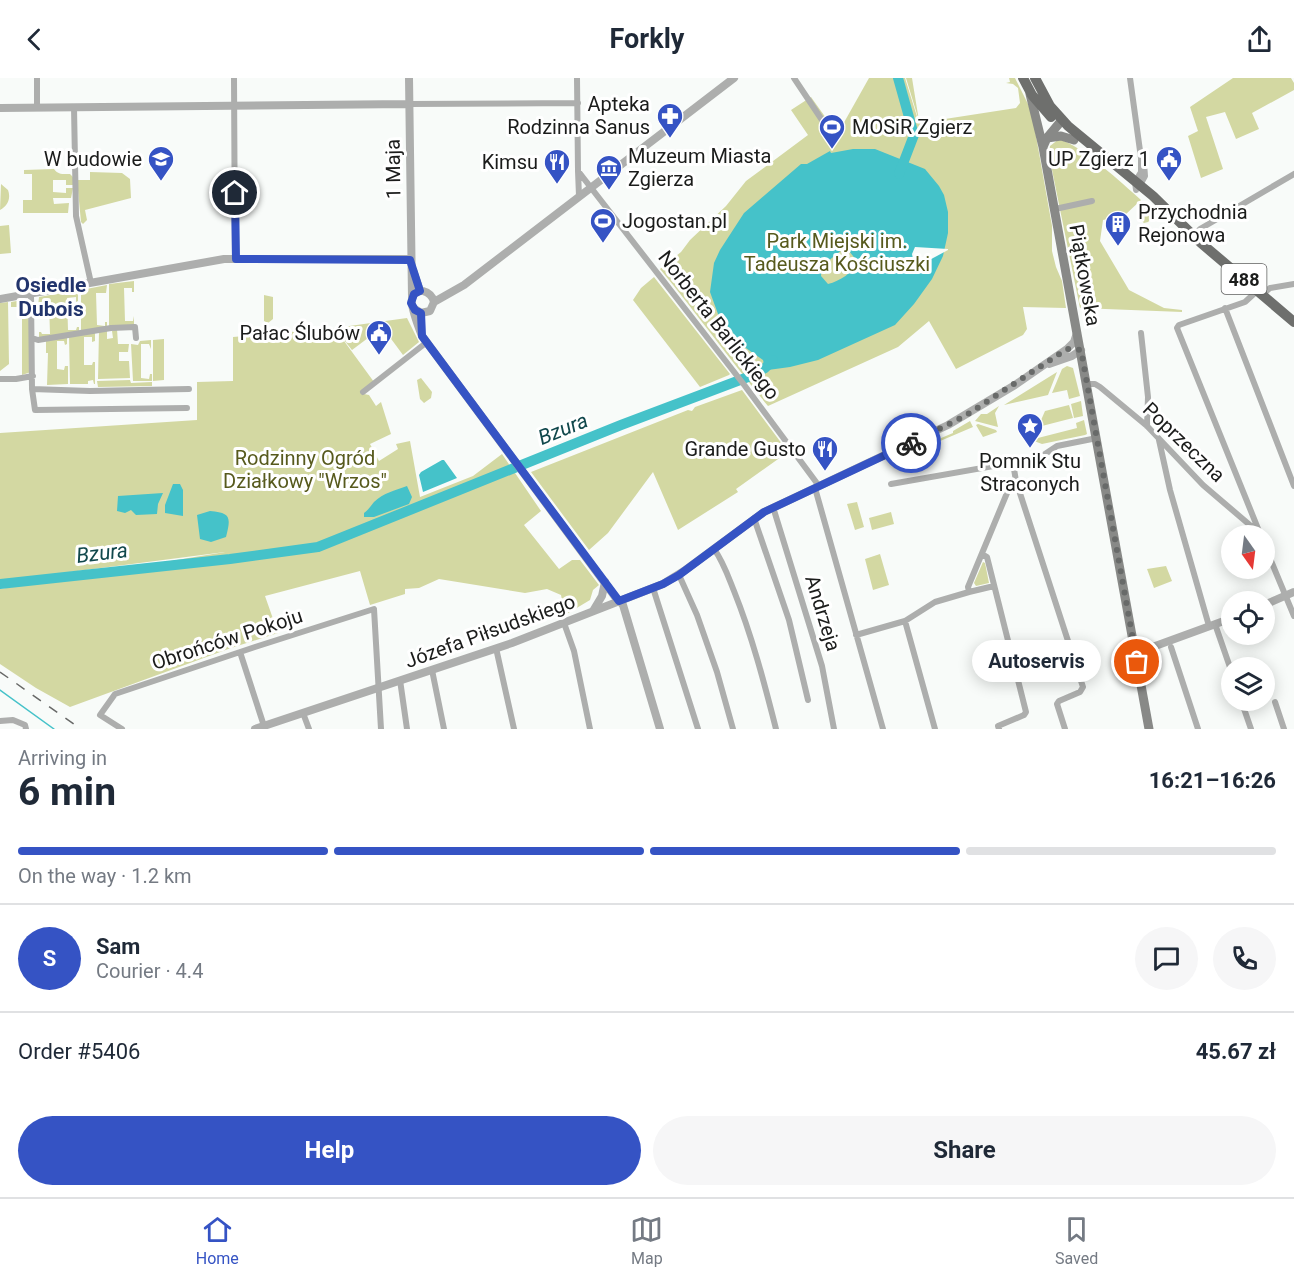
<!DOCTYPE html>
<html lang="en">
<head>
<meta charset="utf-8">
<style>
	:root { --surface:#fff; --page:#f6f6f7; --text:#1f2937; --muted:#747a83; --line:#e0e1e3; --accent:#3553c4 }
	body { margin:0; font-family:Roboto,sans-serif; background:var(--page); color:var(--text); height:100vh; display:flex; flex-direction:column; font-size:22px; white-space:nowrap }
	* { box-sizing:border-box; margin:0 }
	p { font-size:20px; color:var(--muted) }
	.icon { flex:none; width:33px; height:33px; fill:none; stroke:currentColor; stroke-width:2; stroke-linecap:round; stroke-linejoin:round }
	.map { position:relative; height:651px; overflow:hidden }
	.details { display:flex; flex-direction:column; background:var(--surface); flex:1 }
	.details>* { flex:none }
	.needle { width:39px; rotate:166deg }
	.controls { position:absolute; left:1221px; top:447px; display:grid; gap:12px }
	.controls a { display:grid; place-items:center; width:54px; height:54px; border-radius:50%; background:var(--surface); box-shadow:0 3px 15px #0003; font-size:30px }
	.pin { position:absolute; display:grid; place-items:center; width:51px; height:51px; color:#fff; margin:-26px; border:3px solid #fff; border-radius:50%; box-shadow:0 2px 6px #0007 }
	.courier { position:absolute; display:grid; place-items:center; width:60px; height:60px; margin:-30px; border:4px solid #3553c4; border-radius:50%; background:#fff; color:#222; box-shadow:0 2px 8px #0007 }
	.bubble { position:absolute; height:42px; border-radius:21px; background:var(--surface); box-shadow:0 3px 15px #0003; font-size:20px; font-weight:700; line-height:42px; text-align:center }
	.headline em { font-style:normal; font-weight:700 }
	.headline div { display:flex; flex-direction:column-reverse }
	.headline { display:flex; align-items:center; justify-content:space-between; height:102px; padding:0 18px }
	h1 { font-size:39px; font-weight:700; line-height:45px }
	.bar { display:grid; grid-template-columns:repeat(4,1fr); gap:9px 6px; align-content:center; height:72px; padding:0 18px }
	.bar i { height:8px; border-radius:4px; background:var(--line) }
	.bar .active { background:var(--accent) }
	.bar p { grid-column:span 4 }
	.line { display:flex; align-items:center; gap:15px; padding:0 18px; border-top:2px solid var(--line) }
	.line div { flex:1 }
	.round { display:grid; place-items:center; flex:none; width:63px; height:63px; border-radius:32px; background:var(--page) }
	.action { display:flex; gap:12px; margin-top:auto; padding:12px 18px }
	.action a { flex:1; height:69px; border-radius:36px; background:var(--accent); color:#fff; font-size:24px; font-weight:700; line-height:69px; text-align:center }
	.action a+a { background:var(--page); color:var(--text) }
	header { display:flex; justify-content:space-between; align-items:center; height:78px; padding:0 18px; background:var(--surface); font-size:27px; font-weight:700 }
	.menu { display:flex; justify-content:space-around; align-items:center; height:84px; border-top:2px solid var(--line); background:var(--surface); font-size:16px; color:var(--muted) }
	.menu a { display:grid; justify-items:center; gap:3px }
	.menu .active { color:var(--accent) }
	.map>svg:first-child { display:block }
	.green { fill:#d3d8a2 }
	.water { fill:#45c2c9; fill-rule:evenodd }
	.pier { fill:#f8fbf9 }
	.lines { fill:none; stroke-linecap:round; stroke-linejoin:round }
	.stream { stroke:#45c2c9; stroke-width:1.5 }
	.river { stroke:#45c2c9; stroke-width:10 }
	.minor { stroke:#adaead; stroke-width:6 }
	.tertiary { stroke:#adaead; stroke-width:8 }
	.secondary { stroke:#888987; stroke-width:9 }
	.primary { stroke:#6e6f6d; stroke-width:10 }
	.rail { stroke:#676867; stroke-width:1.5; stroke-dasharray:10 10; stroke-linecap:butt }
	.done { stroke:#686a69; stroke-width:6; stroke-dasharray:0 10.8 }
	.route { stroke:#3553c4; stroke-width:8 }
	.labels { text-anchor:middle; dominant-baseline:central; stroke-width:6; stroke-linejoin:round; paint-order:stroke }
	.shield { fill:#fff; stroke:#5f605f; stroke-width:1.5 }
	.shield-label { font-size:18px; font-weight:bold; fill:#1b1c1b }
	.poi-label { font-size:20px; fill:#1b1c1b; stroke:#fff; text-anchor:end }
	.street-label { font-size:20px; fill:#1b1c1b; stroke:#fff }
	.park-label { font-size:20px; fill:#575a1d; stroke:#fff }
	.neighbourhood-label { font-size:21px; font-weight:bold; fill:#22346c; stroke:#fff }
	.water-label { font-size:21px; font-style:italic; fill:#11484c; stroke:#fff }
</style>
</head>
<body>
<header><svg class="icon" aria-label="back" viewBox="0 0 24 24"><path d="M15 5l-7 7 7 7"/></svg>Forkly<svg class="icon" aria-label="share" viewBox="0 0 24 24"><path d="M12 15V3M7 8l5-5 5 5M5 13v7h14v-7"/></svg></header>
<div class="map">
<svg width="1294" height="651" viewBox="0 0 1294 651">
	<rect width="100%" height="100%" fill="#f8fbf9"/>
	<path class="green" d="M869 0H905L919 45 1016 30 1020 25 1018 10 1013 6 1006 5 1010 4 1009 0H1015L1029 28 1033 41 1052 148V173L1056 189 1062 203 1066 230 1023 229 1027 251 1023 257 956 291 929 243 898 269 768 328C731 283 697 236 660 191L681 174 690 162 726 128 746 103 808 57 791 32 811 19 826 40 842 48Z
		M906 0H912L919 43Z
		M1233 0H1291L1294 5V12L1252 35 1259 51 1236 61 1225 34 1206 39 1223 91 1201 100 1188 58 1198 53 1190 29Z
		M1059 61C1082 68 1122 105 1141 122L1125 137 1103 142 1100 163 1129 212 1164 230 1182 232V234L1080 230 1049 77 1050 68Z
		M54 91C58 97 64 96 70 96L73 99 74 107H66V102H53V114L66 115V110H73L71 120H53L54 126 69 125 68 135H23V122H32V96H24V92Z
		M90 94 122 95 130 101 131 120 85 132 87 142 83 146 81 144 77 102H90Z
		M1 106 8 112C11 120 8 128 0 132Z
		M1146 126 1157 135 1148 144 1144 145 1138 140 1137 136Z
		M9 147 11 175 0 176V148Z
		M654 199 730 296 729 297 700 309 633 222 641 210Z
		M134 203V214H132V210H124L125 243H133L134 238V247L109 249V206Z
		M107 207 106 215H96L97 247 105 248V244H107V249L81 254V212Z
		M78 212V223L76 224V219L67 220 68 252H76L77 249H79V254L39 260V254H41L42 256H50L49 224H40V228H38L39 219Z
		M264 217 273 219V241L268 245 264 243Z
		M28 221 31 294 22 297V229H11V224Z
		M8 224 9 286 0 293V225Z
		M407 240 419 264 403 277 386 254 376 261 372 257 352 272 336 252 374 304 364 316 369 317 376 328 381 324 391 356 370 366 379 383 398 371 396 366 410 363 420 419 473 398 502 376 541 433 524 447 559 491 572 482H580L599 507 593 512 590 522 565 537 561 517 547 511 525 515 439 501 419 510 405 511V516L370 527 360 493 265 518 278 555 231 570 70 629 36 610 0 586V511L225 474 0 503V355L197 342V304L233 303V259L335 250Z
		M117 251 118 266H129L128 274H119V283H129L130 300 98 301 99 253H107V261L113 260 112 253Z
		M95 254V263L92 264V259H84V287H92L93 284H95V306H94L93 302 88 303V306H70L69 258Z
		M67 259V266L65 267 64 263H57V291L64 292 65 288H68V306L47 307 48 275H46V262Z
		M164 261V302L153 303V262Z
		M151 262V271L149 266H141V300L149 301 150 296H152V303H133L131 266 138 267 140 263Z
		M1067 288 1073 290 1080 318 1069 321 1067 312 1052 315 1062 291Z
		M1057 294 1048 317 1004 327Z
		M421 300 432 314 431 320 424 325 420 321 417 302Z
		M130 302 131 305 152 304V308L98 309 97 303Z
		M742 312 788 374 736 411 738 414 678 452 653 394 608 455 589 472 531 394 688 332 692 333 695 329Z
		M1081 323 1083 338 1074 340 1071 326Z
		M1069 327 1073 340 1038 349 1045 333Z
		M999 328 995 335 998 349 975 343 981 336H987Z
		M1084 342 1087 356 1085 357 1042 366 1034 363V361L1077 350 1076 345Z
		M970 343 973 349 919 372 920 375 915 376V371L953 355V353Z
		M978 346 996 352 997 354 983 359 976 347Z
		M857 424 864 449 855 452 847 426Z
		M891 434 894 446 872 452 869 440Z
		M880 476 889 507 873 512 865 481Z
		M983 484 985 485 989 505 976 508 974 505Z
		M1166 488 1172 503 1154 510 1147 491Z"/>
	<path class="water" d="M853 71H875L925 91 939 108 944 117 948 134V155L943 178 932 201 914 226 895 247 818 282 790 289 768 292 765 290 763 282 743 268 718 236 710 214 714 185 720 172 744 135 801 86H807L830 73 831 75ZM843 171 849 173 857 183C853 195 840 203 828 206L821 198 822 188Z
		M442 382H444L457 400 423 414 419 397 421 394Z
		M173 406H180L183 412V438L165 435V427Z
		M407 408 412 419 409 426 374 439H364V435C369 431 371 428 374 424 383 415 396 412 407 408Z
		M163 415 158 426 157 436 136 437 131 432 125 435 117 433 118 418Z
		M210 433C231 435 231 439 226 459L211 464 200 461 197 437Z"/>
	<path class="pier" d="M915 169 948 171V172L922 186 913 181 912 176Z"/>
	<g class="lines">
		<path class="stream" d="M0 612 54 651"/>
		<path class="river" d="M898 0 914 57 899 96
			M0 506 230 481 318 469 621 347 748 299 765 290 773 282"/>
		<path class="minor" d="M37 0V29
			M234 0 235 181
			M577 0 578 93 745 308 819 408
			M794 0 824 45
			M1130 0 1141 80V94L1135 104 1136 112
			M409 26 578 25
			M74 29 76 138 91 205
			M578 93 579 118
			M1139 109 1145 98 1144 85
			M1055 131 1092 123
			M1194 157 1200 151 1294 96
			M1257 213 1245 224 1179 247 1177 250 1261 458
			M31 216 32 311 35 332 187 330
			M1262 217 1270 210 1294 206
			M1225 230 1294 408
			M1141 255 1148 319 1147 348
			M32 260 38 262 111 250 135 249 136 260
			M0 301H16L33 298
			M1087 306H1095L1100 309 1147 348 1203 407 1251 448 1256 446
			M32 311 90 313 189 311
			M363 314 427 264
			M1159 362 1170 412 1209 548
			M1013 385 1016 403 1083 609 1080 614 1059 623 1057 626 1065 651
			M891 406 1039 380 1057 368 1097 360
			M815 410 883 651
			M773 429 822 588 834 651
			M754 440 789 542 808 622
			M1264 466 1294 538
			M714 471C723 483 728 498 734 513 752 558 764 604 776 651
			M982 476 987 479 1026 634 1024 637 998 648 999 651
			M679 497 697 537 717 594 733 651
			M653 510 698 651
			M969 514 994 508
			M905 543 935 651
			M564 545 574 573 590 651
			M1215 546 1232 595
			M856 557 905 543 935 524 969 514 968 509 1012 403 1016 401
			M1171 569 1198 651
			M496 570 514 651
			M240 574 264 648
			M432 592 444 651
			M400 602 407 651
			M1241 622 1251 651
			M1275 624 1284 651
			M303 635 309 651
			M0 643 13 642 25 647 26 651
			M122 651 100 637 115 616 255 569 374 531 381 651"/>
		<path class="tertiary" d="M409 0 412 219
			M0 30 409 26
			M413 192 420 213
			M0 221 224 181H410
			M434 224 464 207 734 0
			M413 230 421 235 430 233 434 224C432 213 415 207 412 221 410 228 419 250 422 258L616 520 623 527 660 651
			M1049 286 1072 278 1081 272
			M1264 527 1294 514
			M593 533 602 518 605 504
			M1136 575 1232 540
			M255 651 512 565 663 506 684 493 764 434 948 347 1015 307 1067 271 1074 264 1077 255"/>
		<path class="secondary" d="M1030 16 1043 69 1149 651
			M1047 60 1061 58 1074 62
			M1043 69 1047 60 1062 42"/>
		<path class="primary" d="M1023 0 1032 17 1051 39
			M1035 0 1050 28 1068 48 1153 118 1201 165 1294 244"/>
		<path class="rail" d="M0 594 81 651"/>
	</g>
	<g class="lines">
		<path class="done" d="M911 365 965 338 1067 271 1081 272 1137 584"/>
		<path class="route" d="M235 115 236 181 410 182 420 213 414 216 411 225 415 232 421 235 422 258 619 523 663 506 679 497 764 434 911 365"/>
	</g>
	<defs>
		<g id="pharmacy-pin" transform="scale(1.35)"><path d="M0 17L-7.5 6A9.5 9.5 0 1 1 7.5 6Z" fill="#3553c4" stroke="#fff"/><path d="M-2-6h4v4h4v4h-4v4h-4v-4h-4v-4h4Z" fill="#fff"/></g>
		<g id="stadium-pin" transform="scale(1.35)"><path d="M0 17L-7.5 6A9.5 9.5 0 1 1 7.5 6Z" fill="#3553c4" stroke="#fff"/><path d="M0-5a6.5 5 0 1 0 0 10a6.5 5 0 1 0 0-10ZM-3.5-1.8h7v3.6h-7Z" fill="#fff"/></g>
		<g id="school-pin" transform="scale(1.35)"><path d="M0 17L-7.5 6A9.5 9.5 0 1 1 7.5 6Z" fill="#3553c4" stroke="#fff"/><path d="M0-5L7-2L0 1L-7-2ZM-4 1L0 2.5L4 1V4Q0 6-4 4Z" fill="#fff"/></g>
		<g id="civic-pin" transform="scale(1.35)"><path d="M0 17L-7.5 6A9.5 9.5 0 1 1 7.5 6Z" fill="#3553c4" stroke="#fff"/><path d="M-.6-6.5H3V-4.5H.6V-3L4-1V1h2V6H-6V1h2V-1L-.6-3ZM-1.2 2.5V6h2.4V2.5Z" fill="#fff"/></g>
		<g id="restaurant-pin" transform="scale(1.35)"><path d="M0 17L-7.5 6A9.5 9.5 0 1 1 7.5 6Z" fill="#3553c4" stroke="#fff"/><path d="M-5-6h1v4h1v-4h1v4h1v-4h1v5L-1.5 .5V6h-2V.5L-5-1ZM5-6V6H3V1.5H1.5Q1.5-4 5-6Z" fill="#fff"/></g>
		<g id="museum-pin" transform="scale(1.35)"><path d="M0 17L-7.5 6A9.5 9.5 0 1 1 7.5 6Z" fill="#3553c4" stroke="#fff"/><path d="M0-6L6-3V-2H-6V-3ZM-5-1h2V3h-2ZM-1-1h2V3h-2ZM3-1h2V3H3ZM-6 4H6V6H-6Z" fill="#fff"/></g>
		<g id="building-pin" transform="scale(1.35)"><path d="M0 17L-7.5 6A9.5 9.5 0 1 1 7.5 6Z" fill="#3553c4" stroke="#fff"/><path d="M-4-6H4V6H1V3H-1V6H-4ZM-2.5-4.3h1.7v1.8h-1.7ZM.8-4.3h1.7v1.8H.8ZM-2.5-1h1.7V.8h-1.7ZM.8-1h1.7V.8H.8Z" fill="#fff"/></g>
		<g id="sight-pin" transform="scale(1.35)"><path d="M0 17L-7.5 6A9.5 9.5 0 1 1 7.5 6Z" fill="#3553c4" stroke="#fff"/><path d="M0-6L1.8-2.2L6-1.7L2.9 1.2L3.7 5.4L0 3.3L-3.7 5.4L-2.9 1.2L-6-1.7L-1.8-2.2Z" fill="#fff"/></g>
	</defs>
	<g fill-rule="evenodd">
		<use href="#pharmacy-pin" x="670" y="38"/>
		<use href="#stadium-pin" x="832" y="49"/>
		<use href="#school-pin" x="161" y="81"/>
		<use href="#civic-pin" x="1169" y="81"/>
		<use href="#restaurant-pin" x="557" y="84"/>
		<use href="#museum-pin" x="609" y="90"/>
		<use href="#stadium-pin" x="603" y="143"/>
		<use href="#building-pin" x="1118" y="146"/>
		<use href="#civic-pin" x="379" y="255"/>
		<use href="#sight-pin" x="1030" y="348"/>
		<use href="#restaurant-pin" x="825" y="371"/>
	</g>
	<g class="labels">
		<rect class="shield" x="1221.5" y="186" width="45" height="30" rx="4.5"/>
		<g class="shield-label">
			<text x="1244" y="201">488</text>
		</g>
		<g class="poi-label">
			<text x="650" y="26">Apteka<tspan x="650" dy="23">Rodzinna Sanus</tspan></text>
			<text x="852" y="49" text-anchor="start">MOSiR Zgierz</text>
			<text x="628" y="78" text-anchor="start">Muzeum Miasta<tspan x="628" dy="23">Zgierza</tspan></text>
			<text x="142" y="81">W budowie</text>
			<text x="1150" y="81">UP Zgierz 1</text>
			<text x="538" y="84">Kimsu</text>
			<text x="1138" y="134" text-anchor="start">Przychodnia<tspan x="1138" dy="23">Rejonowa</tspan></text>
			<text x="622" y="143" text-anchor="start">Jogostan.pl</text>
			<text x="360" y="255">Pałac Ślubów</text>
			<text x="806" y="371">Grande Gusto</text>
			<text x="1030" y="383" text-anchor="middle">Pomnik Stu<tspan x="1030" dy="23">Straconych</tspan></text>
		</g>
		<g class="street-label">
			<text transform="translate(393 91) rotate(-91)">1 Maja</text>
			<text transform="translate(1085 197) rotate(80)">Piątkowska</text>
			<text transform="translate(719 247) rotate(52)">Norberta Barlickiego</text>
			<text transform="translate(1184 364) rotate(44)">Poprzeczna</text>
			<text transform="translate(823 535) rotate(73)">Andrzeja</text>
			<text transform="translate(490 553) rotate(-20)">Józefa Piłsudskiego</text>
			<text transform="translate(227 561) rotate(-18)">Obrońców Pokoju</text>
		</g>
		<g class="park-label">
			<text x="837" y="163">Park Miejski im.<tspan x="837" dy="23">Tadeusza Kościuszki</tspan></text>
			<text x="305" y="380">Rodzinny Ogród<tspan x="305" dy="23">Działkowy "Wrzos"</tspan></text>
		</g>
		<g class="neighbourhood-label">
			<text x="51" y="207">Osiedle<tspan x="51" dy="24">Dubois</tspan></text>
		</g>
		<g class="water-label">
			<text transform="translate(563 351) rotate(-22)">Bzura</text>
			<text transform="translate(102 475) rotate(-7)">Bzura</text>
		</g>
	</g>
</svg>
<div class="controls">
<a><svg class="needle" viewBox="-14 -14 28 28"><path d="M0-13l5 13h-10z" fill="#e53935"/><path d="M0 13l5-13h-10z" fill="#747a83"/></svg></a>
<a><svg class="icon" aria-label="locate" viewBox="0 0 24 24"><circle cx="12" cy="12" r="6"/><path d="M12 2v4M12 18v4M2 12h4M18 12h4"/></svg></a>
<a><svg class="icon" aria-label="layers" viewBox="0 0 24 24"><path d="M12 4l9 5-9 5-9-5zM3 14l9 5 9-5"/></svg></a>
</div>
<div class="pin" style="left:1137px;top:584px;background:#ea580c"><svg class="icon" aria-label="bag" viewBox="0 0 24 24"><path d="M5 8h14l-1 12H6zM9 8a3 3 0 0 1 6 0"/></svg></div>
<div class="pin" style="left:235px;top:115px;background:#1f2937"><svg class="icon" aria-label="home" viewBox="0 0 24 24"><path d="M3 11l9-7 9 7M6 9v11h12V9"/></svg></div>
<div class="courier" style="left:911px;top:365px"><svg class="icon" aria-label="bike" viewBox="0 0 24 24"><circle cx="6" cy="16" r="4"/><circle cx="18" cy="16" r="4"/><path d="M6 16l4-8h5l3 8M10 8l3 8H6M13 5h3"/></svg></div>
<div class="bubble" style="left:972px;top:562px;width:129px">Autoservis</div>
</div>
<section class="details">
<div class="headline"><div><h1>6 min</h1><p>Arriving in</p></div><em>16:21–16:26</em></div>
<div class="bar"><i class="active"></i><i class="active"></i><i class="active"></i><i></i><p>On the way · 1.2 km</p></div>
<div class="line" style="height:108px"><b class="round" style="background:var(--accent);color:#fff">S</b><div><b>Sam</b><p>Courier · 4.4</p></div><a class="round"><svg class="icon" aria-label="chat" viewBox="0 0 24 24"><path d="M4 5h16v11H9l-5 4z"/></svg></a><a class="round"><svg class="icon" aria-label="phone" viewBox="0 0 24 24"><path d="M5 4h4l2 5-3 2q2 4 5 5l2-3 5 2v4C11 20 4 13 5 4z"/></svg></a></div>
<div class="line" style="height:78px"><div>Order #5406</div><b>45.67 zł</b></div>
<div class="action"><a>Help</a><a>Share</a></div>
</section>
<nav class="menu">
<a class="active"><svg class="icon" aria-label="home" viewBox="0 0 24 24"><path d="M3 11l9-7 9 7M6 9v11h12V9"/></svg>Home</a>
<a><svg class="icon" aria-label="map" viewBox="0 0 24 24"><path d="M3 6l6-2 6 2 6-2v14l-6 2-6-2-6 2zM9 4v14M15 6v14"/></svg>Map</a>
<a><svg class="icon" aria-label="saved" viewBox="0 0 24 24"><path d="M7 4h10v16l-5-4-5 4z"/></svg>Saved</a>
</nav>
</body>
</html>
